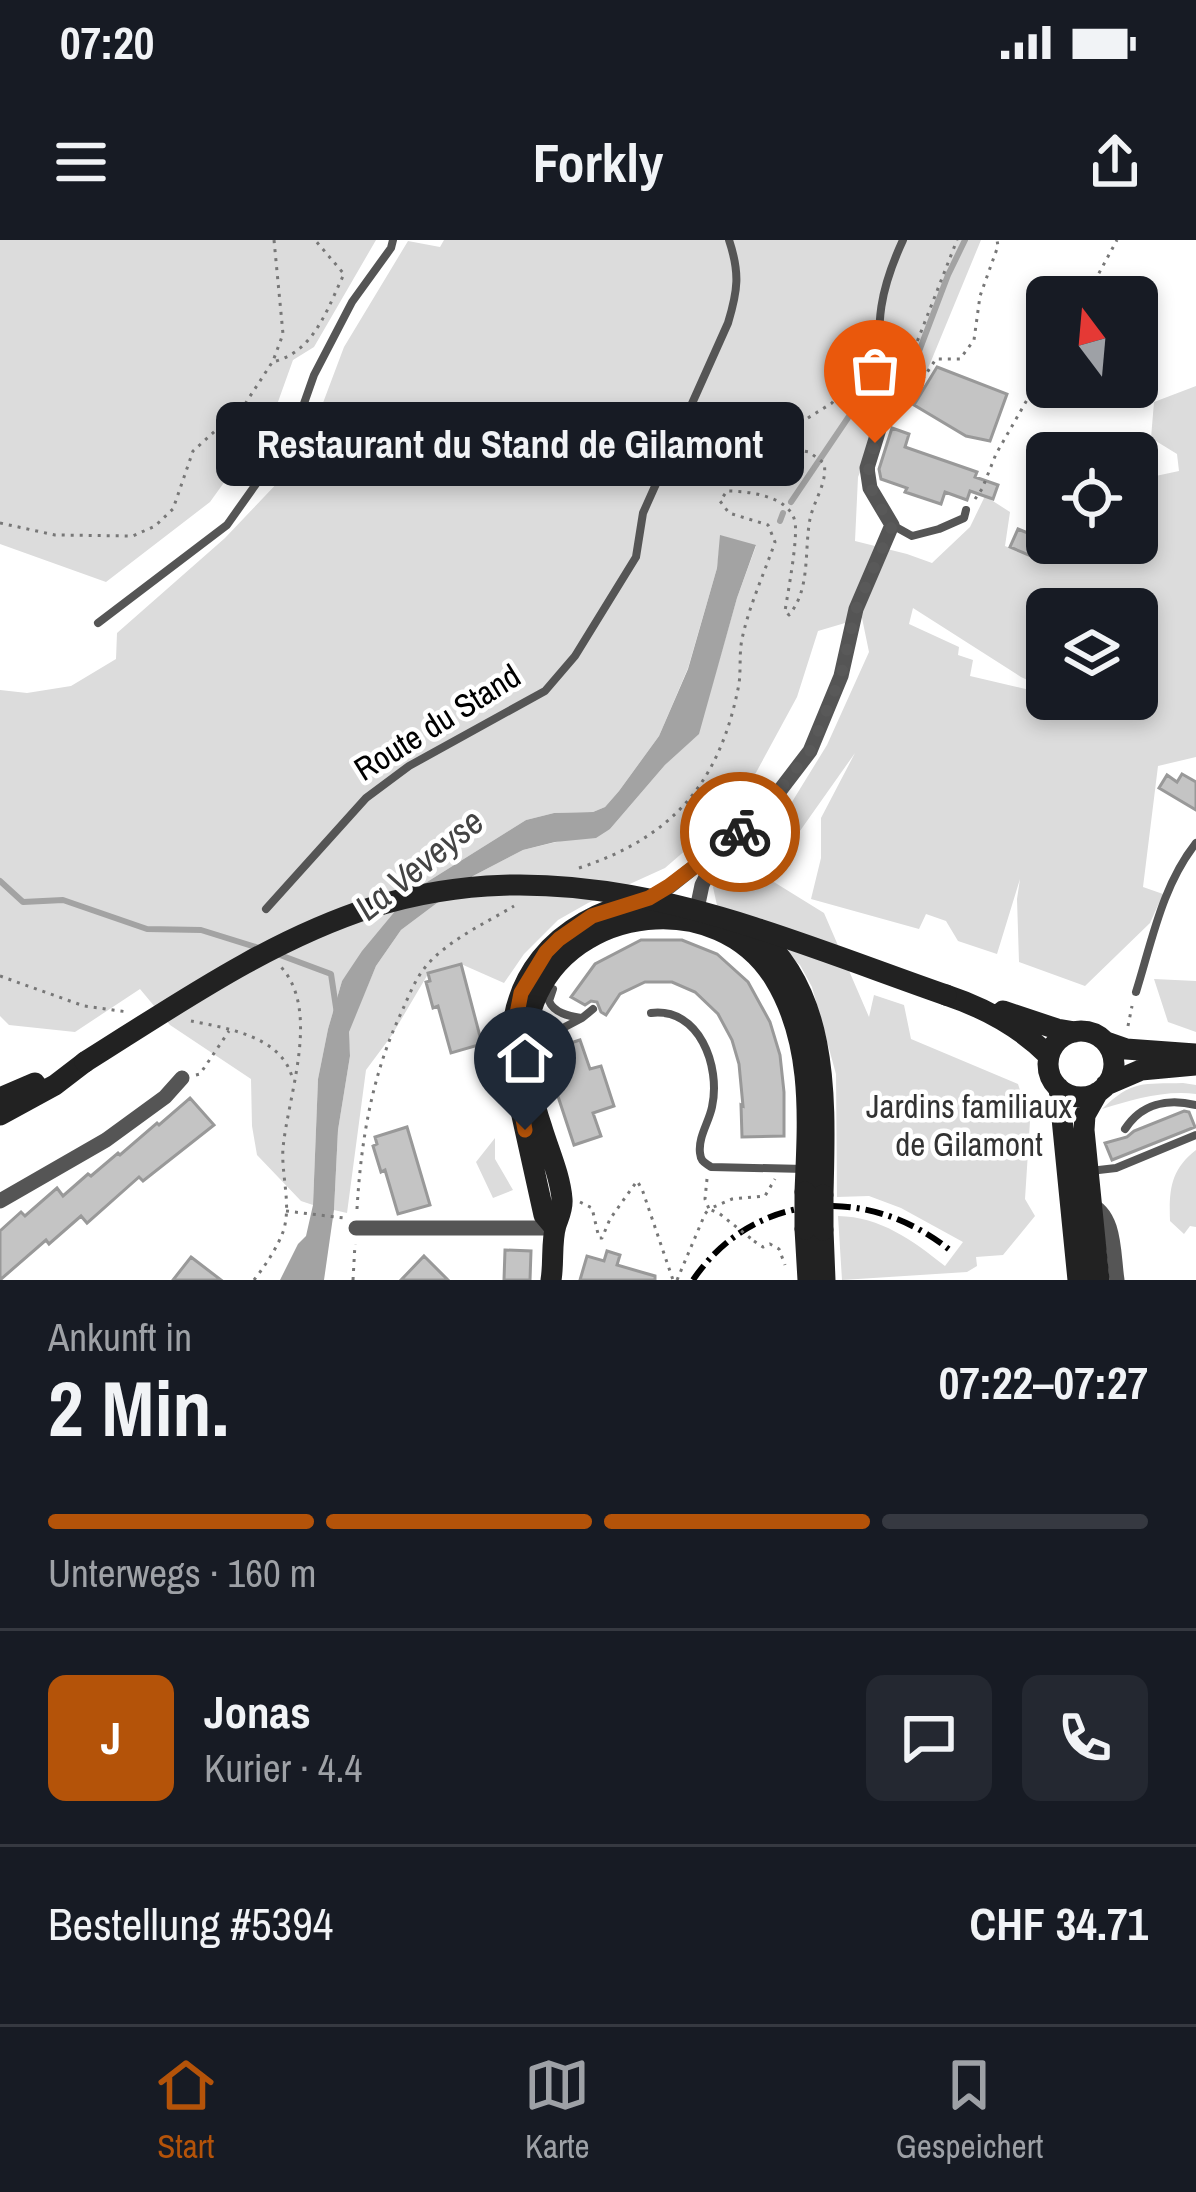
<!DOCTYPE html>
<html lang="de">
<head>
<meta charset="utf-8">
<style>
	:root { --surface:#171b24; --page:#242831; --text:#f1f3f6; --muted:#9ea1a6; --line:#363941; --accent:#b45309 }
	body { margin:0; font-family:"Archivo Narrow",sans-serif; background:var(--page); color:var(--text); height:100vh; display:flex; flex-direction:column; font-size:45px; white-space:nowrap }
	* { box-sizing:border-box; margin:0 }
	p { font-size:39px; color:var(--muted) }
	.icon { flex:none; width:66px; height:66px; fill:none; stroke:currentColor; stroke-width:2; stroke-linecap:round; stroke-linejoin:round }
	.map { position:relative; height:1040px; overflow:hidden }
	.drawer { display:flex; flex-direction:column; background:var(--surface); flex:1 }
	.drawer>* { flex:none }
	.needle { width:78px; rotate:344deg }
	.controls { position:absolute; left:1026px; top:36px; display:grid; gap:24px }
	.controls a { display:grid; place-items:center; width:132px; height:132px; border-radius:18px; background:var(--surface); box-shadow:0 6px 18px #0003; font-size:60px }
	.pin { position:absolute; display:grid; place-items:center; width:102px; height:102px; color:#fff; margin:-123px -51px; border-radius:50% 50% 50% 0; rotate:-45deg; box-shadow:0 0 12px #0007 }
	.pin .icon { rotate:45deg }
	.courier { position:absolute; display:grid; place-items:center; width:120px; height:120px; margin:-60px; border:9px solid #b45309; border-radius:50%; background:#fff; color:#222; box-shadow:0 3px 15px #0007 }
	.bubble { position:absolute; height:84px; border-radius:18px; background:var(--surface); box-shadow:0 6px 18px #0003; font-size:39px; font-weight:800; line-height:84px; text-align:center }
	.head em { font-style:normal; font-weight:800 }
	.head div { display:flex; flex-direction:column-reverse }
	.head { display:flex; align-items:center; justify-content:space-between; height:204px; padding:0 48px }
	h1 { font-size:78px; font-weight:800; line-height:90px }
	.bar { display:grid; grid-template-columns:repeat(4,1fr); gap:18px 12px; align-content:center; height:144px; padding:0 48px }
	.bar i { height:15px; border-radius:9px; background:var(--line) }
	.bar .active { background:var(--accent) }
	.bar p { grid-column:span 4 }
	.line { display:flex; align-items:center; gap:30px; padding:0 48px; border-top:3px solid var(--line) }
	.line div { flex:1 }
	.round { display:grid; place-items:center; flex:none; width:126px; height:126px; border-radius:18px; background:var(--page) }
	.status { display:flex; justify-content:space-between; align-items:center; height:84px; padding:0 60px; background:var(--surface); direction:ltr }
	.status svg { height:33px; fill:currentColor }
	header { display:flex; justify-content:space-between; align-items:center; height:156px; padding:0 48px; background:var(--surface); font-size:54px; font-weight:800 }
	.tabs { display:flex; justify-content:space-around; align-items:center; height:168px; border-top:3px solid var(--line); background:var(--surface); font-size:33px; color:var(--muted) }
	.tabs a { display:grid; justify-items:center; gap:6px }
	.tabs .active { color:var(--accent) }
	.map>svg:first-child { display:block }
	.green { fill:#dcdcdc; fill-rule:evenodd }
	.water { fill:#a3a3a3 }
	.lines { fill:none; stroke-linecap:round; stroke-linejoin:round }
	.stream { stroke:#a3a3a3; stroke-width:6 }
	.building { fill:#c4c4c4; stroke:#999; stroke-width:3 }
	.path { stroke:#777; stroke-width:3; stroke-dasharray:3 6; stroke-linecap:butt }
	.lane { stroke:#555; stroke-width:8 }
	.street { stroke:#555; stroke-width:15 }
	.secondary { stroke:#222; stroke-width:21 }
	.rail { stroke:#000; stroke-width:6; stroke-dasharray:18 6 3 6; stroke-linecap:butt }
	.path-bridge { stroke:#777; stroke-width:3; stroke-dasharray:3 6; stroke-linecap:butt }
	.secondary-bridge { stroke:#222; stroke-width:21 }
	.done { stroke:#595959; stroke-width:12; stroke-dasharray:0 21.6 }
	.route { stroke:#b45309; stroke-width:15 }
	.labels { text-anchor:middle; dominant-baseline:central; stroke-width:9; stroke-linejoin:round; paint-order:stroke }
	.street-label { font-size:33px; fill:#000; stroke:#fff }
	.park-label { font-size:33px; fill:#333; stroke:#fff }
	.water-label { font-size:36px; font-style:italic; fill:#444; stroke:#fff }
</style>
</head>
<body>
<div class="status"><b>07:20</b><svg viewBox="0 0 49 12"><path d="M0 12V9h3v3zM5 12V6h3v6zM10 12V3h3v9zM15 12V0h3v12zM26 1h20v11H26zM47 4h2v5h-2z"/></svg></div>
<header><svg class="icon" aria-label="menu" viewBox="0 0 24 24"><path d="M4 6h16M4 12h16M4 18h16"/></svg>Forkly<svg class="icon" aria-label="share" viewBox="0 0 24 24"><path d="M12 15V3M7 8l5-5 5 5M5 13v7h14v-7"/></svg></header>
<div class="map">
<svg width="1196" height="1040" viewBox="0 0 1196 1040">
	<rect width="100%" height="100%" fill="#fff"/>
	<path class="green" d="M0 0H376L314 107 293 120 274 173 210 262 106 342 0 304Z
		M444 0H981L922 143 893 151 858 237 855 301 907 314 932 323 970 287 985 256 1010 272 1005 306 1038 319 1070 315 1073 303H1137V240L1179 231 1177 214 1151 198 1154 162 1196 146V517L1158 526 1143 647 1163 654 1150 683 1085 746 1019 722 1017 659 1020 639 997 714 958 701 946 681 926 674 919 689 811 659 821 618V578L855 513 795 598 770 619 769 639 824 673 869 777 874 755 904 765 911 799 1018 844 1030 881 1025 959 1035 976 1003 1015 976 1017 977 1026 967 1032 842 1040 838 976C881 977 912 1000 945 1026L963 1002 901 968 869 956 837 957 836 834 812 747 800 725 775 704 718 670 713 647 718 639 787 570 827 505 869 412 862 378 818 391 797 457 739 564 665 628 588 663 558 680 524 714 504 743 461 724 428 734 392 795 366 830 347 973 334 970 338 890 350 816 348 792 376 726 401 690 473 636 523 610 610 589 665 525 698 494 737 358 756 306 721 296 717 328 688 428 659 496 619 551 605 567 593 572 554 573 526 580 411 652 342 741 328 789 318 839 313 965 301 961 257 915 252 886 251 839 170 785 140 749 75 792 9 785 0 776V450L27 453 71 446 116 419 117 393 225 298 303 216 344 107 408 1 440 7ZM913 368 1021 437 1047 449V369H1137V459H1047V454L970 436 973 420 958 415 959 407 909 384Z
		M1154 739 1196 741V792L1168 782Z
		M1183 843 1196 845V854C1164 850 1132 860 1102 869 1132 840 1143 844 1183 843Z
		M495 898V919L513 950 493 958 476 922Z
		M1196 910V987L1190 986 1184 994 1170 981C1169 951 1170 930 1196 910Z"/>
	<path class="water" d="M720 295 756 305 737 358 699 494 665 525 610 589 596 598 555 602 523 610 473 636 401 690 376 726 349 792 350 816 338 890 334 970 324 1040H280L298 1004 306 996 313 965 318 839 328 789 342 741 362 711 411 652 526 580 554 573 593 572 605 567 619 551 659 496 688 429 717 328Z"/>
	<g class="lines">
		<path class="stream" d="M791 262 858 163 866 155 910 135 948 35 965 0
			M780 281 783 273
			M0 641 23 662 63 660 147 689 201 690 262 709
			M280 715 331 734 337 774"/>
	</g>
	<path class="building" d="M937 127 1007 154 990 201 966 196 914 165Z
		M892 188 909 194 905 207 977 232 975 237 998 245 993 259 970 251 967 260 945 252 941 264 905 252 907 248 881 239 879 229Z
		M1018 289 1045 300 1038 319 1010 307Z
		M1182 534 1196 542V570L1159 548 1167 535 1177 542Z
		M641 700H682L717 714 748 742 770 782 780 815 784 852V896L742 897 741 865 743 866 739 824 732 800 718 774 695 752 672 742H645L620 754 606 775 601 772 597 762 591 761 585 765 571 757 595 724Z
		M461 724 482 804 451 813 438 766 433 768 426 742 430 741 428 733Z
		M580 800 590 829 601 826 614 866 593 873 601 896 574 905 547 823 559 819 555 808Z
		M190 858 214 885 143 941 139 937 87 983 81 976 49 1004 46 1000 0 1040V991L21 972 25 976 57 948 63 956 88 934 91 936 118 913 120 915 157 883 159 885Z
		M1184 871 1189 872 1195 887 1112 920 1105 903 1127 897 1134 891Z
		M407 887 430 965 398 974 385 930 381 932 373 906 377 904 375 897Z
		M505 1010 531 1011 530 1040H504Z
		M607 1011 620 1015 617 1025 655 1036V1040H580L587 1016 604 1021Z
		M424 1016 448 1040H401Z
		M191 1017 221 1040H173Z"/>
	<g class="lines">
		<path class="path" d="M1086 57 1117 0
			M276 121C315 110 328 67 344 34L315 0
			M897 129 905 125 917 102 957 0
			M899 152 922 140 936 119H960L974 100 980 56 998 6 997 0
			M975 259 982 249 996 214 1047 125
			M0 283 55 295 133 296 155 286 173 269 193 211 245 164 273 121 283 94 274 0
			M579 628C673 597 720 543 739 444 741 429 739 414 742 399 749 366 764 334 775 302L768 285 729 273 720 261 727 251C748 251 790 256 795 282 798 299 788 352 785 371L789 375C811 349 804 310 810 279 814 260 828 242 824 223L809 212 787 208 737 191 739 183 754 178 803 181 832 163 846 143 864 136
			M726 639 775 626
			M0 736 84 766 128 772
			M191 781C226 788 281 796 292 837
			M1128 786 1132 766
			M196 835 200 834 229 791
			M707 939 705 959 709 969 732 959 765 956 775 939
			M580 962 592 968 599 998H602L610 979 637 941 642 949 673 1040
			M357 969C361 900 372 834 402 771 408 758 414 742 423 730 444 702 484 684 514 666
			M286 971 344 978
			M754 1001 763 1007 770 1004 779 1009 785 1025
			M254 1040C265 1026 277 1008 283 992 292 966 281 935 283 908 288 855 321 771 281 727
			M353 1040 355 1004
			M677 1040 705 974 709 969 720 974"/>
		<path class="lane" d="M880 136C877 80 879 52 903 0
			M894 286 912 296 939 289 964 278 966 270
			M98 383 227 285 295 189 314 135 352 62 391 8 393 0
			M266 669 366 558 409 526 545 451 575 416 636 317 643 273 728 83C738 50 740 33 729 0
			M553 749 549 761C554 773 569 776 581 778
			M1136 752C1152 701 1162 646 1196 603
			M651 773C699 767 721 826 712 867 709 882 698 897 700 913 701 922 704 922 711 927L805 929
			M536 818 542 799 582 778 593 769
			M1125 889C1141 864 1167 858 1196 865
			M1090 931 1116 928 1196 895"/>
		<path class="street" d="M649 658 669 647 718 608
			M698 664 702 645 712 625 742 600 810 511 841 436 856 369 892 285 870 248 867 228 887 163 880 136
			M0 961 106 900 165 857 182 838
			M1089 964C1116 974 1113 1015 1117 1040
			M356 988H555"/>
		<path class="secondary" d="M750 687C832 750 825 863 823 955
			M946 755C985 768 1020 787 1049 816
			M1003 771 1057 789 1075 792
			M1048 824a33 33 0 1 1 66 0a33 33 0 1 1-66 0Z
			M1106 802 1126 809 1195 814
			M1106 845 1141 830 1196 825
			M1059 848 1078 1040
			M1098 852 1085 875 1084 890 1099 1040
			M0 858 35 843
			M0 875 55 845 85 822
			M555 988 544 975 513 835C501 738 555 680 646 659
			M805 989 808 1040
			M823 990 825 1040
			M551 1040C554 1023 551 1001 556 985 559 976 563 969 562 959 560 935 549 911 542 888 529 850 519 801 534 762 572 664 718 648 774 738 814 803 808 879 805 952"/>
		<path class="rail" d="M693 1040C754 950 869 944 951 1011"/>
		<path class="path-bridge" d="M720 974 754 1001"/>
		<path class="secondary-bridge" d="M85 822C176 765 269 700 373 667 576 604 757 689 946 755
			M805 952V989
			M823 955V990"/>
	</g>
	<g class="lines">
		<path class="done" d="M740 592 754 582 810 511 841 436 856 369 892 286C871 252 862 242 875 203"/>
		<path class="route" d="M525 890 511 814 513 794 521 753 546 712 559 699 592 676 649 658 669 646 740 592"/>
	</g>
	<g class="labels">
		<g class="street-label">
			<text transform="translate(437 482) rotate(-32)">Route du Stand</text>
		</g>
		<g class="park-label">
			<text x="969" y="866">Jardins familiaux<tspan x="969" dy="38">de Gilamont</tspan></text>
		</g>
		<g class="water-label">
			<text transform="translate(419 624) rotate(-39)">La Veveyse</text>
		</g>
	</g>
</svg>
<div class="controls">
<a><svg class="needle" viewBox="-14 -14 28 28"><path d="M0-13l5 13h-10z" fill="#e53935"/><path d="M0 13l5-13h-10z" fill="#9ea1a6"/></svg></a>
<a><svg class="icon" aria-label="locate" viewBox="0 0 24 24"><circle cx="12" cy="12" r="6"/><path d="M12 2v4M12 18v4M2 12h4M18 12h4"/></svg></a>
<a><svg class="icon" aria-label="layers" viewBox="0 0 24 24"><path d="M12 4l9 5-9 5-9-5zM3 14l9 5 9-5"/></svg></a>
</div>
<div class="pin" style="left:875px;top:203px;background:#ea580c"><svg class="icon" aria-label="bag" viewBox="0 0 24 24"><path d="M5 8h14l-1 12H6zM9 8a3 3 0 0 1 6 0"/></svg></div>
<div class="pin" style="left:525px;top:890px;background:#1f2937"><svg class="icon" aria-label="home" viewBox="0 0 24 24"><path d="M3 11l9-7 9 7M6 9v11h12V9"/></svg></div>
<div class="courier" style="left:740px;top:592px"><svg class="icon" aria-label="bike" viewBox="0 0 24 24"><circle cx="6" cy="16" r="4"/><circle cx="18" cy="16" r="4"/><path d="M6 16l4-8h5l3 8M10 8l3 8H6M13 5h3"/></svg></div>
<div class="bubble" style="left:216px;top:162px;width:588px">Restaurant du Stand de Gilamont</div>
</div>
<section class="drawer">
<div class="head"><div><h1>2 Min.</h1><p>Ankunft in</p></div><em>07:22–07:27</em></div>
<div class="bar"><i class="active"></i><i class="active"></i><i class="active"></i><i></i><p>Unterwegs · 160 m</p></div>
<div class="line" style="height:216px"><b class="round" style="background:var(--accent);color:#fff">J</b><div><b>Jonas</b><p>Kurier · 4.4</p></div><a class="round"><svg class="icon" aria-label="chat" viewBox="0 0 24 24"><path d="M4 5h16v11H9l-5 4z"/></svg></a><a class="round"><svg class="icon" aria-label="phone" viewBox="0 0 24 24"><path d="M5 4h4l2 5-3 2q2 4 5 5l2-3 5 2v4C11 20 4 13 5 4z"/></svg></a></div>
<div class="line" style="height:156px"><div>Bestellung #5394</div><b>CHF 34.71</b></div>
</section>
<nav class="tabs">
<a class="active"><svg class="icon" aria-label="home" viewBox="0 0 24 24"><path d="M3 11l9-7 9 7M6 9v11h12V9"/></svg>Start</a>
<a><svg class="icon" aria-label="map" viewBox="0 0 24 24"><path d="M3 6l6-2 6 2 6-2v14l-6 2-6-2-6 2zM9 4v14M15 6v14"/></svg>Karte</a>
<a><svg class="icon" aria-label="saved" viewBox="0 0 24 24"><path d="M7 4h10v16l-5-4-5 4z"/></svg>Gespeichert</a>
</nav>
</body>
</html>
